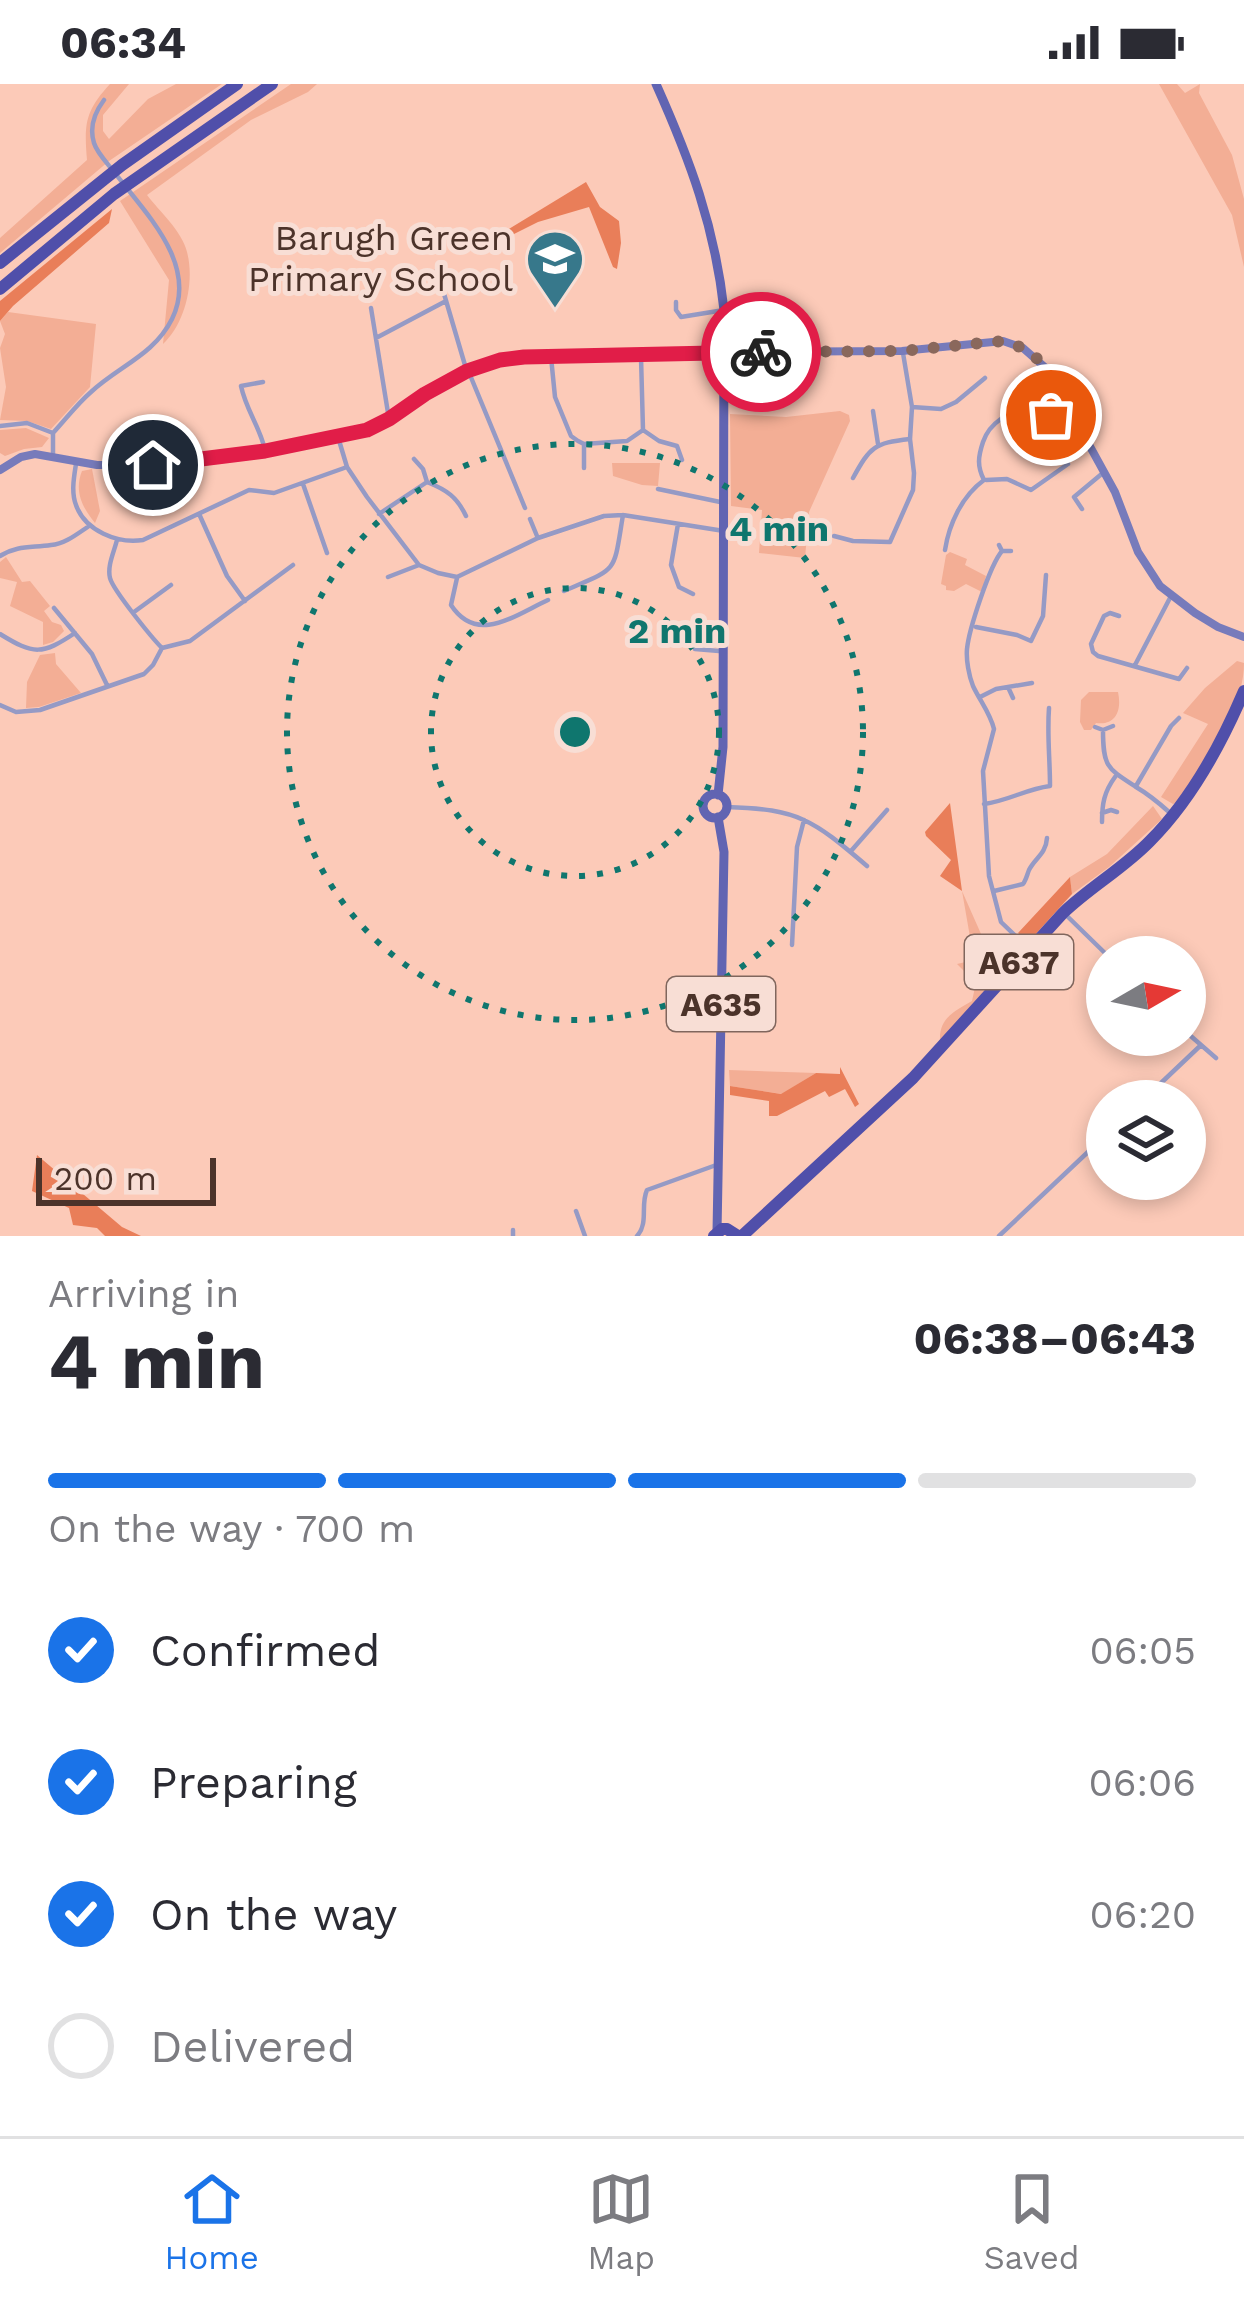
<!DOCTYPE html>
<html lang="en">
<head>
<meta charset="utf-8">
<style>
	:root { --surface:#fff; --page:#f2f2f3; --text:#2b2b33; --muted:#7c7c81; --line:#e1e1e2; --accent:#1a73e8 }
	body { margin:0; font-family:"Work Sans",sans-serif; background:var(--page); color:var(--text); height:100vh; display:flex; flex-direction:column; font-size:45px; white-space:nowrap }
	* { box-sizing:border-box; margin:0 }
	p { font-size:39px; color:var(--muted) }
	.icon { flex:none; width:66px; height:66px; fill:none; stroke:currentColor; stroke-width:2; stroke-linecap:round; stroke-linejoin:round }
	.map { position:relative; height:1152px; overflow:hidden }
	.panel { display:flex; flex-direction:column; background:var(--surface); flex:1 }
	.panel>* { flex:none }
	.needle { width:78px; rotate:81deg }
	.buttons { position:absolute; left:1086px; top:852px; display:grid; gap:24px }
	.buttons a { display:grid; place-items:center; width:120px; height:120px; border-radius:50%; background:var(--surface); box-shadow:0 6px 18px #0003; font-size:60px }
	.scale { position:absolute; left:36px; bottom:30px; width:180px; box-sizing:border-box; padding-left:12px; border:6px solid #4c332a; border-top:0; font-size:33px; line-height:42px; white-space:nowrap; color:#4c332a; -webkit-text-stroke:9px #f8ded5; paint-order:stroke }
	.pin { position:absolute; display:grid; place-items:center; width:102px; height:102px; color:#fff; margin:-51px; border:6px solid #fff; border-radius:50%; box-shadow:0 3px 12px #0007 }
	.courier { position:absolute; display:grid; place-items:center; width:120px; height:120px; margin:-60px; border:9px solid #e11d48; border-radius:50%; background:#fff; color:#222; box-shadow:0 3px 15px #0007 }
	.overview em { font-style:normal; font-weight:700 }
	.overview div { display:flex; flex-direction:column-reverse }
	.overview { display:flex; align-items:center; justify-content:space-between; height:204px; padding:0 48px }
	h1 { font-size:78px; font-weight:700; line-height:90px }
	.bar { display:grid; grid-template-columns:repeat(4,1fr); gap:18px 12px; align-content:center; height:144px; padding:0 48px }
	.bar i { height:15px; border-radius:9px; background:var(--line) }
	.bar .selected { background:var(--accent) }
	.bar p { grid-column:span 4 }
	ol { padding:0 48px; list-style:none }
	li { display:flex; align-items:center; gap:36px; height:132px }
	li p { margin-inline-start:auto }
	li .icon { padding:12px; border-radius:50%; background:var(--accent); color:#fff; stroke-width:4 }
	li:last-child { color:var(--muted) }
	li i { width:66px; height:66px; border:6px solid var(--line); border-radius:50% }
	.status { display:flex; justify-content:space-between; align-items:center; height:84px; padding:0 60px; background:var(--surface); direction:ltr }
	.status svg { height:33px; fill:currentColor }
	.tab-bar { display:flex; justify-content:space-around; align-items:center; height:168px; border-top:3px solid var(--line); background:var(--surface); font-size:33px; color:var(--muted) }
	.tab-bar a { display:grid; justify-items:center; gap:6px }
	.tab-bar .selected { color:var(--accent) }
	.map>svg:first-child { display:block }
	.green { fill:#f3ae95 }
	.forest { fill:#e97e59 }
	.lines { fill:none; stroke-linecap:round; stroke-linejoin:round }
	.street { stroke:#959ac5; stroke-width:4.5 }
	.secondary { stroke:#777bbb; stroke-width:8 }
	.primary { stroke:#6164b2; stroke-width:9 }
	.highway { stroke:#504faa; stroke-width:12 }
	.done { stroke:#8a685c; stroke-width:12; stroke-dasharray:0 21.6 }
	.route { stroke:#e11d48; stroke-width:15 }
	.ring { fill:none; stroke:#0f766e; stroke-width:6; stroke-dasharray:6 12 }
	.labels { text-anchor:middle; dominant-baseline:central; stroke-width:10; stroke-linejoin:round; paint-order:stroke }
	.shield { fill:#f8ded5; stroke:#80665d; stroke-width:3 }
	.shield-label { font-size:33px; font-weight:bold; fill:#4c332a }
	.poi-label { font-size:36px; fill:#4c332a; stroke:#f8ded5; text-anchor:end }
	.centre { fill:#0f766e; stroke:#f8ded5; stroke-width:6 }
	.ring-label { font-size:36px; text-anchor:middle; font-weight:bold; fill:#0f766e; stroke:#f8ded5; stroke-width:10; stroke-linejoin:round; paint-order:stroke }
</style>
</head>
<body>
<div class="status"><b>06:34</b><svg viewBox="0 0 49 12"><path d="M0 12V9h3v3zM5 12V6h3v6zM10 12V3h3v9zM15 12V0h3v12zM26 1h20v11H26zM47 4h2v5h-2z"/></svg></div>
<div class="map">
<svg width="1244" height="1152" viewBox="0 0 1244 1152">
	<rect width="100%" height="100%" fill="#fccab8"/>
	<path class="green" d="M110 0H129L103 31V47L109 55 148 15 176 0H222L109 77 0 169V154L87 76C84 40 85 27 110 0Z
		M291 0H317L308 8 251 36 147 111C160 128 182 147 187 168 195 198 185 240 163 260L169 196 120 117Z
		M1159 0H1177L1185 9 1200 0 1199 9 1232 71 1244 115V183L1232 131Z
		M8 228 96 240 90 303 51 345 27 337 0 336 6 303 0 264 5 250 0 237Z
		M840 327 849 331 850 337 809 428 805 474 759 469 762 426 731 422 730 330 786 333Z
		M26 344 49 354 42 363 24 365 5 372 0 369V346Z
		M612 379H660L658 402 642 401 613 392Z
		M92 385 100 427 95 439C82 423 74 407 82 387Z
		M950 468 967 475 965 481 986 492 982 508 966 500 954 507 946 506V502L941 500 946 471Z
		M6 473 22 498 30 497 50 522 44 527 52 538 61 541 64 547 53 558 43 561V538L10 522 17 498 0 494V478Z
		M55 569 56 580 81 609 39 623 26 624 27 598 40 571Z
		M1237 577 1244 579C1244 628 1202 680 1177 719L1173 720 1161 713 1208 640 1183 629 1205 604Z
		M1089 608H1118C1122 626 1116 642 1096 639L1091 646H1084L1080 638 1081 616Z
		M1153 722 1162 735 1109 783 1072 810 1070 793 1107 770Z
		M962 807 993 877 1004 888 940 956C939 934 955 927 972 917L976 899 957 880 974 876Z
		M729 986 816 989 782 1010 730 1002Z"/>
	<path class="forest" d="M586 98 600 123 619 137 621 159 617 185 613 183 589 123 538 138 482 166 481 162Z
		M112 125 109 139 13 222 0 237V217Z
		M950 719 962 807 940 792 951 776 926 752 925 748Z
		M1070 793 1072 810 1033 853 1025 855 1018 849Z
		M840 983 859 1020 855 1023 845 1005 829 1013 825 1007 777 1032H769V1017L730 1011V1002L781 1010 816 989 840 990Z
		M37 1071 122 1143 141 1152H105L97 1144 73 1141 69 1124 32 1107Z"/>
	<g class="lines">
		<path class="street" d="M437 186 467 288
			M676 218V226L681 233 724 226
			M371 224 389 335
			M376 254 446 217
			M551 273 555 313 571 352 578 357 584 360 627 357 643 346 641 273
			M470 291 525 424
			M263 298 241 302C246 326 260 343 265 366
			M780 305 794 302 796 298 792 269
			M912 323 941 325 956 318 985 294
			M873 327 878 360
			M0 342 27 339 53 349V371
			M643 346 659 357 677 362 682 376
			M53 349C66 335 77 320 91 308 119 282 154 271 172 235 199 180 145 129 115 89 108 80 97 69 94 59 89 43 95 28 104 16
			M338 353 347 383 367 413 419 481 438 489 457 493 538 454 604 432 623 431 724 447
			M584 360V384
			M414 375 423 385 427 398C447 406 457 413 466 432
			M76 380C74 393 71 408 76 421 85 447 118 460 143 456L249 406 274 409 347 383
			M853 394C870 363 874 359 910 355
			M986 396 1007 395 1031 406 1068 380 1059 369
			M303 400 327 469
			M658 405 725 419
			M1082 425 1074 413 1104 388
			M379 430 427 398
			M200 432 227 492 245 517
			M530 435 537 452
			M678 440 671 481 679 503 693 510
			M834 452 853 457 890 458 913 406 914 389 910 355 912 323 903 269
			M117 456C114 468 107 482 110 494 113 506 152 554 162 564L190 557 293 481
			M999 461 1002 467H1011
			M945 466C949 440 962 412 984 396 977 382 978 373 983 358 989 340 1009 325 1029 327 1046 328 1051 332 1067 324
			M1002 467C990 481 969 545 967 565 966 576 969 592 973 602 980 617 990 629 994 645L983 687 989 792 1001 838 1028 864
			M0 472C17 461 32 464 51 461 65 460 77 450 89 442
			M388 493 419 481
			M457 494 451 521C477 561 515 531 548 516
			M564 507C619 483 613 491 623 431
			M54 524 92 570 107 601
			M134 528 171 501
			M1119 532 1110 529 1104 532 1091 560 1093 568 1098 572 1179 595 1187 584
			M976 543 1017 551 1031 557 1043 532 1046 491
			M0 550C34 571 42 571 75 549
			M695 565 719 567
			M1135 581 1171 512
			M1008 603 1013 614
			M980 613 996 605 1032 599
			M0 621 16 628 40 626 144 590 153 581 162 564
			M1095 643 1103 646 1113 642
			M1103 646C1103 683 1107 684 1136 703 1148 710 1159 719 1169 728
			M1136 702 1171 642 1179 634
			M984 720C1008 717 1026 705 1050 702 1050 675 1047 651 1049 624
			M727 723C799 725 813 736 867 782
			M1102 729 1111 726 1117 728
			M1102 738C1102 720 1104 708 1115 693
			M851 767 887 726
			M994 807 1023 800C1026 796 1027 791 1029 786 1035 774 1046 770 1047 754
			M1066 831 1109 873
			M792 861 797 763 804 736
			M1185 947 1216 974
			M1142 1017 1200 962
			M576 1127 585 1152
			M513 1146V1152
			M637 1152C649 1139 640 1121 647 1106L719 1080
			M999 1152 1107 1050"/>
		<path class="secondary" d="M0 386 21 373 35 370 97 381H153L265 366 348 351 380 341 440 301 500 276 726 268 902 267 1003 257 1023 264 1048 286 1115 408 1138 468 1160 502 1195 529 1218 543 1244 553"/>
		<path class="primary" d="M656 0C690 76 715 143 724 226L723 663 718 711
			M703 722a12 12 0 1 1 24 0a12 12 0 1 1-24 0Z
			M717 1148 724 768 718 733"/>
		<path class="highway" d="M0 179 122 81 237 0
			M0 205 114 110 272 0
			M714 1152 722 1145H727L738 1152
			M742 1152 913 994 1063 829C1090 803 1124 784 1150 757 1192 715 1221 661 1244 607"/>
	</g>
	<g class="lines">
		<path class="done" d="M761 268 902 267 1003 257 1023 264 1039 276 1069 322 1051 331"/>
		<path class="route" d="M153 381 265 367 367 346 389 335 425 310 467 287 500 276 524 273 761 268"/>
	</g>
	<g class="ring">
		<circle cx="575" cy="648" r="144"/>
		<circle cx="575" cy="648" r="288"/>
	</g>
	<defs>
		<g id="school-pin" transform="scale(3)"><path d="M0 17L-7.5 6A9.5 9.5 0 1 1 7.5 6Z" fill="#37788b" stroke="#f8ded5"/><path d="M0-5L7-2L0 1L-7-2ZM-4 1L0 2.5L4 1V4Q0 6-4 4Z" fill="#fff"/></g>
	</defs>
	<g fill-rule="evenodd">
		<use href="#school-pin" x="555" y="175"/>
	</g>
	<g class="labels">
		<g class="shield">
			<rect x="965" y="851" width="108" height="54" rx="9"/>
			<rect x="667" y="893" width="108" height="54" rx="9"/>
		</g>
		<g class="shield-label">
			<text x="1019" y="878">A637</text>
			<text x="721" y="920">A635</text>
		</g>
		<g class="poi-label">
			<text x="513" y="154">Barugh Green<tspan x="513" dy="41">Primary School</tspan></text>
		</g>
	</g>
	<circle cx="575" cy="648" r="18" class="centre"/>
	<g class="ring-label">
		<text x="779" y="457">4 min</text>
		<text x="677" y="559">2 min</text>
	</g>
</svg>
<div class="buttons">
<a><svg class="needle" viewBox="-14 -14 28 28"><path d="M0-13l5 13h-10z" fill="#e53935"/><path d="M0 13l5-13h-10z" fill="#7c7c81"/></svg></a>
<a><svg class="icon" aria-label="layers" viewBox="0 0 24 24"><path d="M12 4l9 5-9 5-9-5zM3 14l9 5 9-5"/></svg></a>
</div>
<div class="scale">200 m</div>
<div class="pin" style="left:1051px;top:331px;background:#ea580c"><svg class="icon" aria-label="bag" viewBox="0 0 24 24"><path d="M5 8h14l-1 12H6zM9 8a3 3 0 0 1 6 0"/></svg></div>
<div class="pin" style="left:153px;top:381px;background:#1f2937"><svg class="icon" aria-label="home" viewBox="0 0 24 24"><path d="M3 11l9-7 9 7M6 9v11h12V9"/></svg></div>
<div class="courier" style="left:761px;top:268px"><svg class="icon" aria-label="bike" viewBox="0 0 24 24"><circle cx="6" cy="16" r="4"/><circle cx="18" cy="16" r="4"/><path d="M6 16l4-8h5l3 8M10 8l3 8H6M13 5h3"/></svg></div>
</div>
<section class="panel">
<div class="overview"><div><h1>4 min</h1><p>Arriving in</p></div><em>06:38–06:43</em></div>
<div class="bar"><i class="selected"></i><i class="selected"></i><i class="selected"></i><i></i><p>On the way · 700 m</p></div>
<ol>
<li><svg class="icon" aria-label="check" viewBox="0 0 24 24"><path d="M5 12l5 5 9-10"/></svg>Confirmed<p>06:05</p></li>
<li><svg class="icon" aria-label="check" viewBox="0 0 24 24"><path d="M5 12l5 5 9-10"/></svg>Preparing<p>06:06</p></li>
<li><svg class="icon" aria-label="check" viewBox="0 0 24 24"><path d="M5 12l5 5 9-10"/></svg>On the way<p>06:20</p></li>
<li><i></i>Delivered</li>
</ol>
</section>
<nav class="tab-bar">
<a class="selected"><svg class="icon" aria-label="home" viewBox="0 0 24 24"><path d="M3 11l9-7 9 7M6 9v11h12V9"/></svg>Home</a>
<a><svg class="icon" aria-label="map" viewBox="0 0 24 24"><path d="M3 6l6-2 6 2 6-2v14l-6 2-6-2-6 2zM9 4v14M15 6v14"/></svg>Map</a>
<a><svg class="icon" aria-label="saved" viewBox="0 0 24 24"><path d="M7 4h10v16l-5-4-5 4z"/></svg>Saved</a>
</nav>
</body>
</html>
